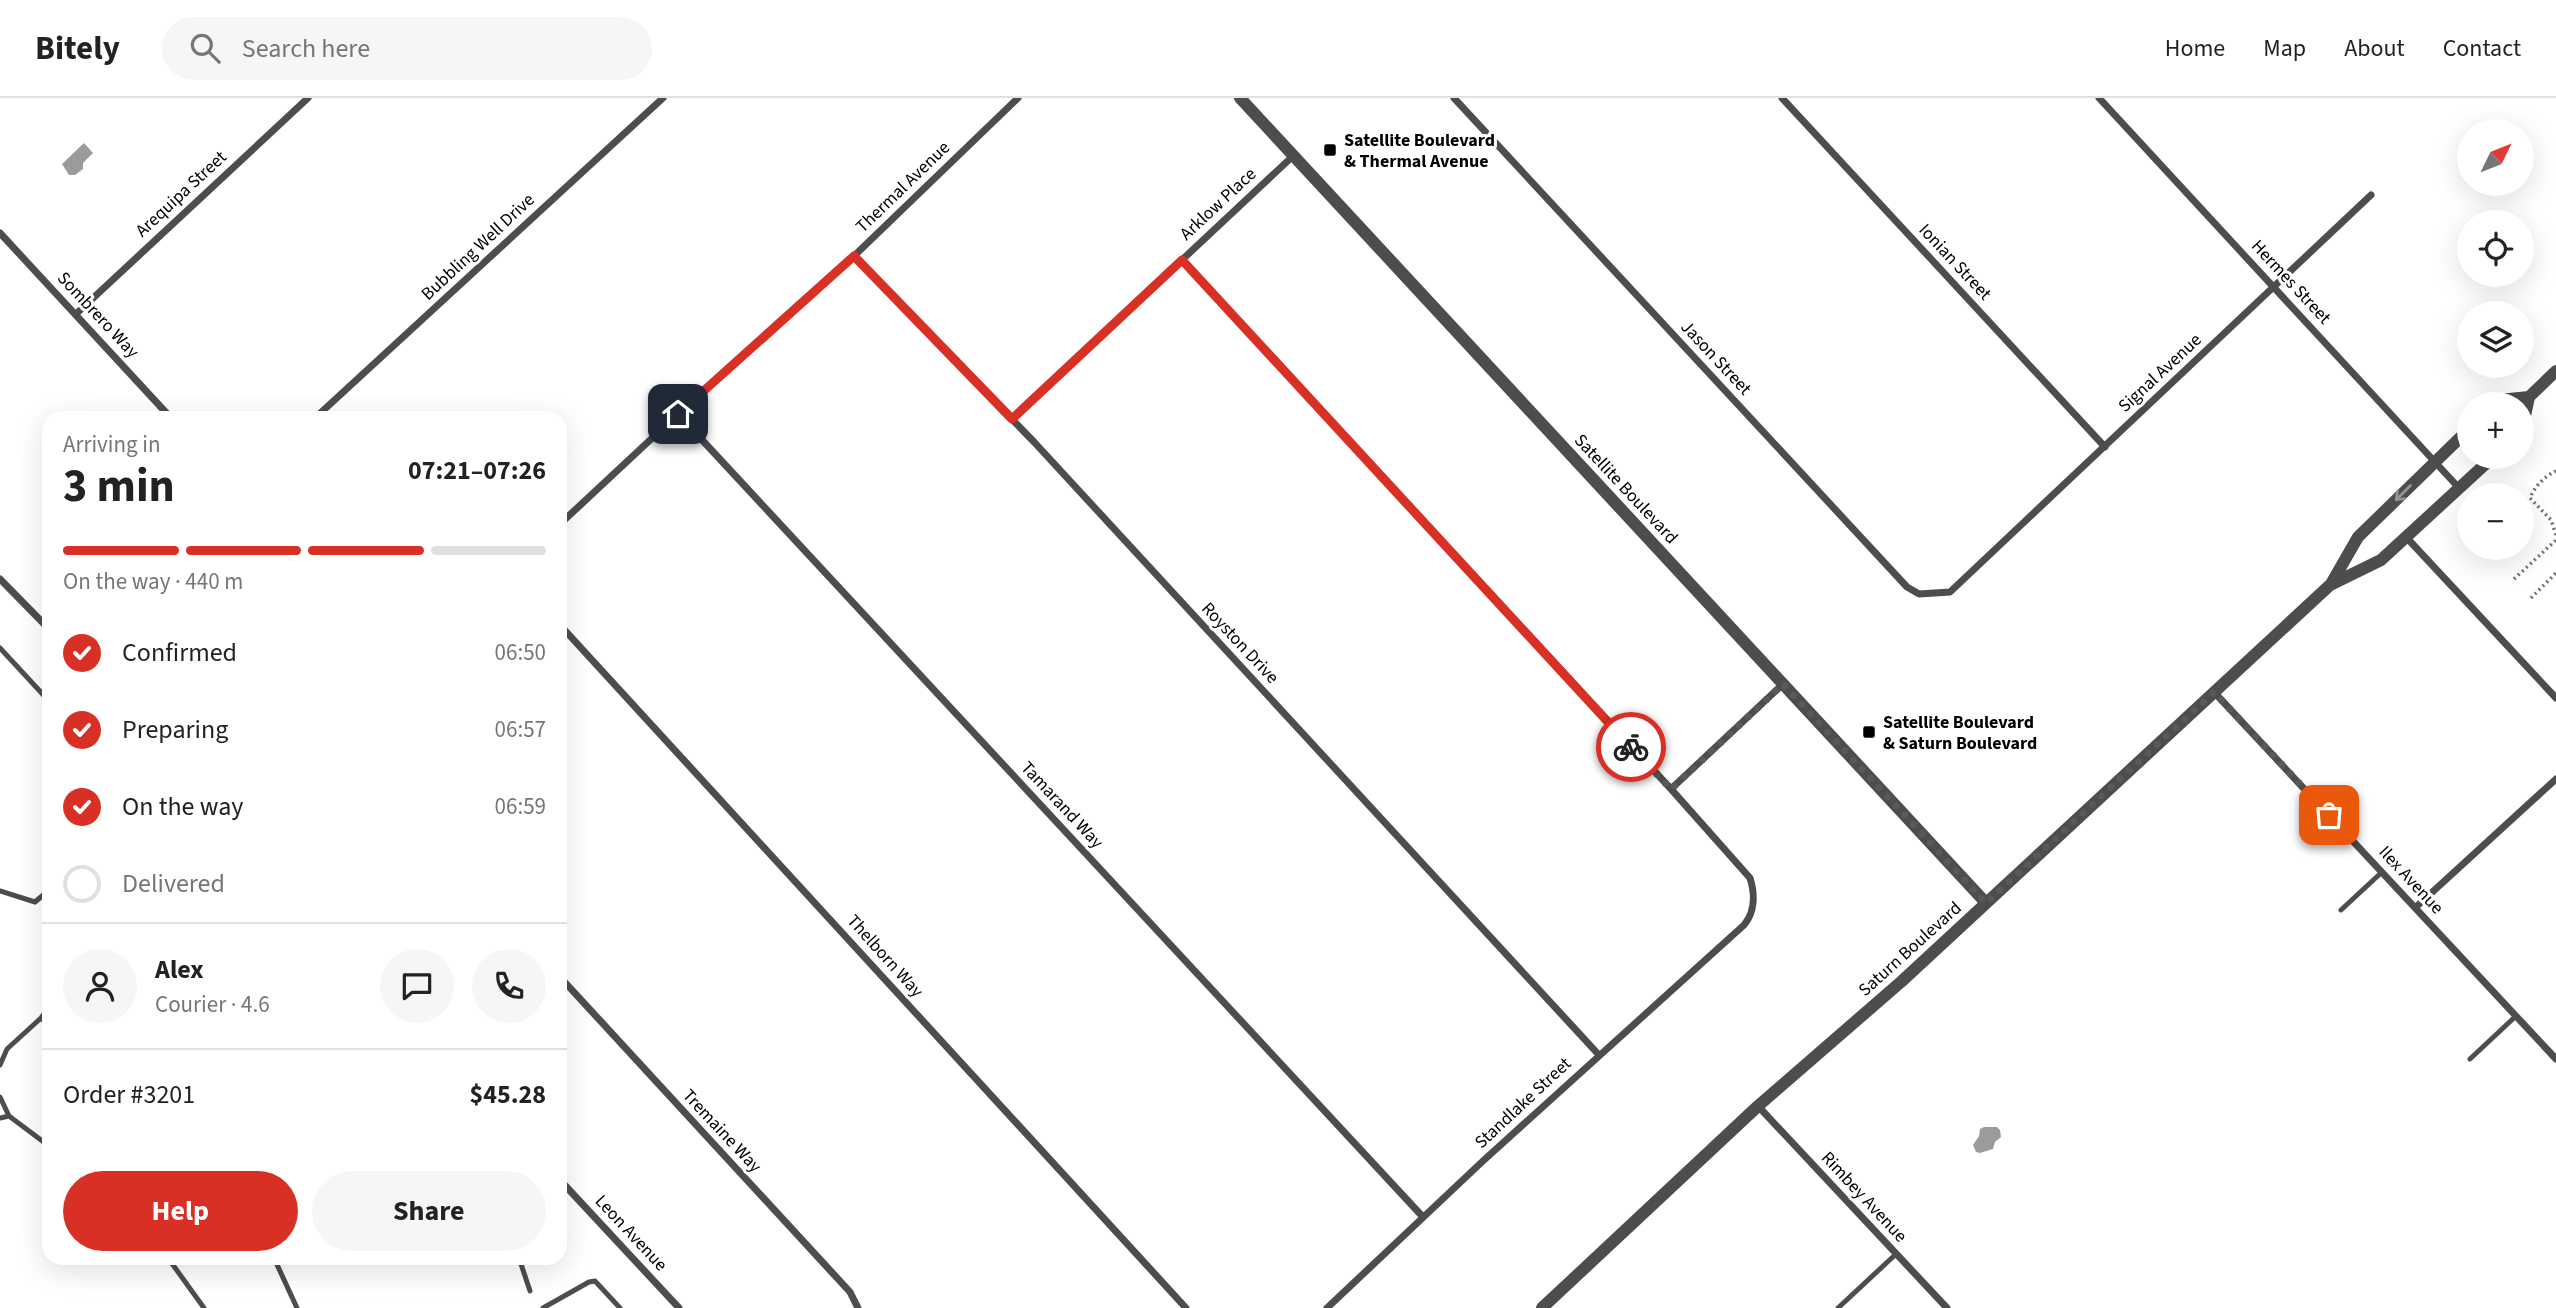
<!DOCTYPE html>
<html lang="en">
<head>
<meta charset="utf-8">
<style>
	:root { --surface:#fff; --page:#f6f6f6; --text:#222; --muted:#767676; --line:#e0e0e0; --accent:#d93025 }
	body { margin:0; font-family:"Source Sans 3",sans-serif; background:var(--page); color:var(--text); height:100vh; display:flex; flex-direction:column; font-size:26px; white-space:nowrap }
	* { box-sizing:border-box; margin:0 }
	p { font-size:23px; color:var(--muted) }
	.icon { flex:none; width:38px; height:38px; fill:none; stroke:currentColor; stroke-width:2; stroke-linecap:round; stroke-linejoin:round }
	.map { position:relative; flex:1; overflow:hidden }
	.side { position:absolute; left:42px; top:313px; width:525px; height:854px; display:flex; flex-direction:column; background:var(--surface); border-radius:21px; box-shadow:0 7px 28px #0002 }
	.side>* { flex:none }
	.needle { width:46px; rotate:47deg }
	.fabs { position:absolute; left:2457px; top:21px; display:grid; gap:14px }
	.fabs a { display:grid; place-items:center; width:77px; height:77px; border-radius:50%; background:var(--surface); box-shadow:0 7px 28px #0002; font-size:35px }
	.pin { position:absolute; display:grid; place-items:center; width:60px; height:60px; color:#fff; margin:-30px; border-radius:14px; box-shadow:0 4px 10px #0006 }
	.courier { position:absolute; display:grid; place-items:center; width:70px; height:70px; margin:-35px; border:5px solid #d93025; border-radius:50%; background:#fff; color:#222; box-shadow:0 2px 9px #0007 }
	.overview em { font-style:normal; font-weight:700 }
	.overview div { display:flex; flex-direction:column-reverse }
	.overview { display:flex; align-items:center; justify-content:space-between; height:119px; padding:0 21px }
	h1 { font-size:46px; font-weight:700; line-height:52px }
	.bar { display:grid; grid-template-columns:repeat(4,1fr); gap:10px 7px; align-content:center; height:84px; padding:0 21px }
	.bar i { height:9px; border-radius:5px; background:var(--line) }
	.bar .current { background:var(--accent) }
	.bar p { grid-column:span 4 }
	.line { display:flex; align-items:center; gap:18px; padding:0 21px; border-top:2px solid var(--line) }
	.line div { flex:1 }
	.round { display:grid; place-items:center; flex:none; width:74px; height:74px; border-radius:37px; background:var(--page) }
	ol { padding:0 21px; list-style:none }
	li { display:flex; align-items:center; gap:21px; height:77px }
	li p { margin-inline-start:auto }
	li .icon { padding:7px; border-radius:50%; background:var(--accent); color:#fff; stroke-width:4 }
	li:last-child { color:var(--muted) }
	li i { width:38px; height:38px; border:4px solid var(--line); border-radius:50% }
	.button { display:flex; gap:14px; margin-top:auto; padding:14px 21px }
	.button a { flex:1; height:80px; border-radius:42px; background:var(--accent); color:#fff; font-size:28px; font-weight:700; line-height:80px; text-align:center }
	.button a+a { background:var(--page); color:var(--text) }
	header { display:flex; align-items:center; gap:42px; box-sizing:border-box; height:98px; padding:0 35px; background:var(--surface); border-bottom:2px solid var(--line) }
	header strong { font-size:33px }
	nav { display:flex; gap:38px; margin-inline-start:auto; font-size:24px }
	.search { width:490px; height:63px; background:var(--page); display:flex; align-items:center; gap:18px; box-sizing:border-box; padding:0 24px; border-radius:38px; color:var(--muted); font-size:26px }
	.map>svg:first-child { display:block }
	.water { fill:#9b9b9b }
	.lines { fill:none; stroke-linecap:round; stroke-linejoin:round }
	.path { stroke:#6f6f6f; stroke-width:3.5; stroke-dasharray:2 3.5; stroke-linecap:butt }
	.service { stroke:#4d4d4d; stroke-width:5 }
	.minor { stroke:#4d4d4d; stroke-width:7 }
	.tertiary { stroke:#4d4d4d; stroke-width:12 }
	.oneway { stroke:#949494 }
	.done { stroke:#595959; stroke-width:7; stroke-dasharray:0 12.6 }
	.route { stroke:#d93025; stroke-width:9 }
	.poi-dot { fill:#000; stroke:#fff; stroke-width:2.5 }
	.labels { text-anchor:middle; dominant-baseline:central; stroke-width:6; stroke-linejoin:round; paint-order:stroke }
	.poi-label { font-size:18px; font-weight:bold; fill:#000; stroke:#fff; text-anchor:start }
	.street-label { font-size:18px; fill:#000; stroke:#fff }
</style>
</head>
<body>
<header>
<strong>Bitely</strong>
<div class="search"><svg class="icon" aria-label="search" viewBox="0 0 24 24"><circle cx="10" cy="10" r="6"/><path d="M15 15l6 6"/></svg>Search here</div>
<nav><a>Home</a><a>Map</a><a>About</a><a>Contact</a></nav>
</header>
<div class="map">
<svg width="2556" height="1210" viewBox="0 0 2556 1210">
	<rect width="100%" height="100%" fill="#fff"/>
	<path class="water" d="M84 45 93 55 83 65V71L75 77H69L62 66Z
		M1997 1029 2000 1032 2001 1039 1995 1044 1993 1051 1980 1055 1976 1054 1973 1047 1979 1038 1980 1031 1984 1029Z"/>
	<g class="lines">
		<path class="path" d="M2556 373C2545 378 2535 388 2530 400L2551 422 2556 437
			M2514 481 2555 443 2556 439
			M2531 500 2556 475"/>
		<path class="service" d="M0 550 49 603
			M0 793 35 804 49 792
			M2341 812 2382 774
			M41 920 49 928
			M2470 961 2516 918
			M0 967 7 951 41 920 49 909
			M0 999 9 1018
			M0 1020 9 1018 49 1048
			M168 1160 204 1210
			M274 1160 297 1210
			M519 1160 530 1193
			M543 1210 589 1184 595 1183 620 1210
			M1838 1210 1896 1156"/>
		<path class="minor" d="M1454 0 1907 489 1919 496 1950 494 2371 97
			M1782 0 2105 349
			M2099 0 2459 390
			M0 135 171 320
			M854 158 1035 345 1599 957
			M1182 162 1671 691 1750 780C1755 796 1755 814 1744 827L1484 1062 1327 1210
			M76 216 308 0
			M678 316 1423 1119
			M315 320 663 0
			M1012 321 1293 58
			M560 426 678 316 854 158 1018 0
			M2406 439 2556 600
			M0 481 49 531
			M560 527 1186 1210
			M2214 594 2556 961
			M1671 691 1783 586
			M2416 809 2556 681
			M560 879 850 1194 858 1210
			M1758 1008 1947 1210
			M560 1082 679 1210"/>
		<path class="tertiary" d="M1240 0 1986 805
			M2494 306 2499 302 2529 299
			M2522 332 2529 299 2556 273
			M2331 486 2358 439 2469 331
			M1542 1210 1758 1008 1902 883 2330 487 2381 462 2493 359"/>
	</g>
	<defs><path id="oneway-shaft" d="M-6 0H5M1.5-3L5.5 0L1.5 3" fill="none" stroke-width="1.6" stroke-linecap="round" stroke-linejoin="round" transform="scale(1.75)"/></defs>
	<use class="oneway" href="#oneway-shaft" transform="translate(2403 395) rotate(135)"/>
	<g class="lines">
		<path class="done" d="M1631 649 1671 691 1783 586 1986 805 2214 594 2329 717"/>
		<path class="route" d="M678 316 854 158 1012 321 1182 162 1631 649"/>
	</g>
	<g class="poi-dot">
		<rect x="1323" y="45" width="14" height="14" rx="3.5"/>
		<rect x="1862" y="627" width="14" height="14" rx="3.5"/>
	</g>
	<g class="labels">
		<g class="poi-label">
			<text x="1344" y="42">Satellite Boulevard<tspan x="1344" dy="21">&amp; Thermal Avenue</tspan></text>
			<text x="1883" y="624">Satellite Boulevard<tspan x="1883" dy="21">&amp; Saturn Boulevard</tspan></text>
		</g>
		<g class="street-label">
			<text transform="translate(903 89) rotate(-44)">Thermal Avenue</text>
			<text transform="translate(181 96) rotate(-43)">Arequipa Street</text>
			<text transform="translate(1218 106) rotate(-43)">Arklow Place</text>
			<text transform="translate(478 149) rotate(-43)">Bubbling Well Drive</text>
			<text transform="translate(1955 164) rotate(47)">Ionian Street</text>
			<text transform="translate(2291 184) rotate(47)">Hermes Street</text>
			<text transform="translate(98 217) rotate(47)">Sombrero Way</text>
			<text transform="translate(1716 260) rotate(47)">Jason Street</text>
			<text transform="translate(2160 275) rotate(-43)">Signal Avenue</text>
			<text transform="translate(1626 391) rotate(47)">Satellite Boulevard</text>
			<text transform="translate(1240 545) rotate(47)">Royston Drive</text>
			<text transform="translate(1062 707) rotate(47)">Tamarand Way</text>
			<text transform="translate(2411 782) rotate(47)">Ilex Avenue</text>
			<text transform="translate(1910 851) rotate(-42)">Saturn Boulevard</text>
			<text transform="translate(885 858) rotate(48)">Thelborn Way</text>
			<text transform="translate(1523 1005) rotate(-43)">Standlake Street</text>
			<text transform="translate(722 1033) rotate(47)">Tremaine Way</text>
			<text transform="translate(1864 1099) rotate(47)">Rimbey Avenue</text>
			<text transform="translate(631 1135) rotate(47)">Leon Avenue</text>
		</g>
	</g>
</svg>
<div class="fabs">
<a><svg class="needle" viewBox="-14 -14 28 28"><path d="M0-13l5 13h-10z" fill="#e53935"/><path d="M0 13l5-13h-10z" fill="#767676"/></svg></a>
<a><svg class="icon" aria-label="locate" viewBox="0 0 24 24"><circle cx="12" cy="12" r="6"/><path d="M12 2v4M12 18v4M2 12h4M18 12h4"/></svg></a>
<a><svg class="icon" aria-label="layers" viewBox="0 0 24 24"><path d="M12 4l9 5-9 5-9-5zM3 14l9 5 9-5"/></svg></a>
<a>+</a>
<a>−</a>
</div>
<div class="pin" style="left:2329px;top:717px;background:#ea580c"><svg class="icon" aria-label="bag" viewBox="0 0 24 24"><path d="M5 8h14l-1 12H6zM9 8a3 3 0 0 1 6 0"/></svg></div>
<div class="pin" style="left:678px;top:316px;background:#1f2937"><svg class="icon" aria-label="home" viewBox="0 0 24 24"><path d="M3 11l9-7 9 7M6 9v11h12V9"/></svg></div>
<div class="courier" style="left:1631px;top:649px"><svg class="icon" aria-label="bike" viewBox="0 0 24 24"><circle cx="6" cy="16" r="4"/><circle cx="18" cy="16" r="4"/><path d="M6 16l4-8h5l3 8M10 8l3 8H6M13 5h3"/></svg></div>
<section class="side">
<div class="overview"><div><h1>3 min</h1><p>Arriving in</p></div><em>07:21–07:26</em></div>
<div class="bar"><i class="current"></i><i class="current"></i><i class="current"></i><i></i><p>On the way · 440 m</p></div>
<ol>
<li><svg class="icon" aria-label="check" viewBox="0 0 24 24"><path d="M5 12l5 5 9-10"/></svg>Confirmed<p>06:50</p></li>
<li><svg class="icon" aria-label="check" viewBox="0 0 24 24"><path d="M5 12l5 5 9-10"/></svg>Preparing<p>06:57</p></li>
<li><svg class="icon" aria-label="check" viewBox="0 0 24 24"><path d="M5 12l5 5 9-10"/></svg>On the way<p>06:59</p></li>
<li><i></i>Delivered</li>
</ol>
<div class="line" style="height:126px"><a class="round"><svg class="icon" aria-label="person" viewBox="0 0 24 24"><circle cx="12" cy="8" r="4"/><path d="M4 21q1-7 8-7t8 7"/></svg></a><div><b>Alex</b><p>Courier · 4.6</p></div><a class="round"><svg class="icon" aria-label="chat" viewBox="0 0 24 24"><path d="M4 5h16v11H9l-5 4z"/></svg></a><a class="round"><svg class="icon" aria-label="phone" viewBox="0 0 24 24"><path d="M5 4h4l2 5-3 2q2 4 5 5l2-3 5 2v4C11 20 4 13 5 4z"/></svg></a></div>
<div class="line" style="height:91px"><div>Order #3201</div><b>$45.28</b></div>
<div class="button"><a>Help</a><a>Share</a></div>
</section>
</div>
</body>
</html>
